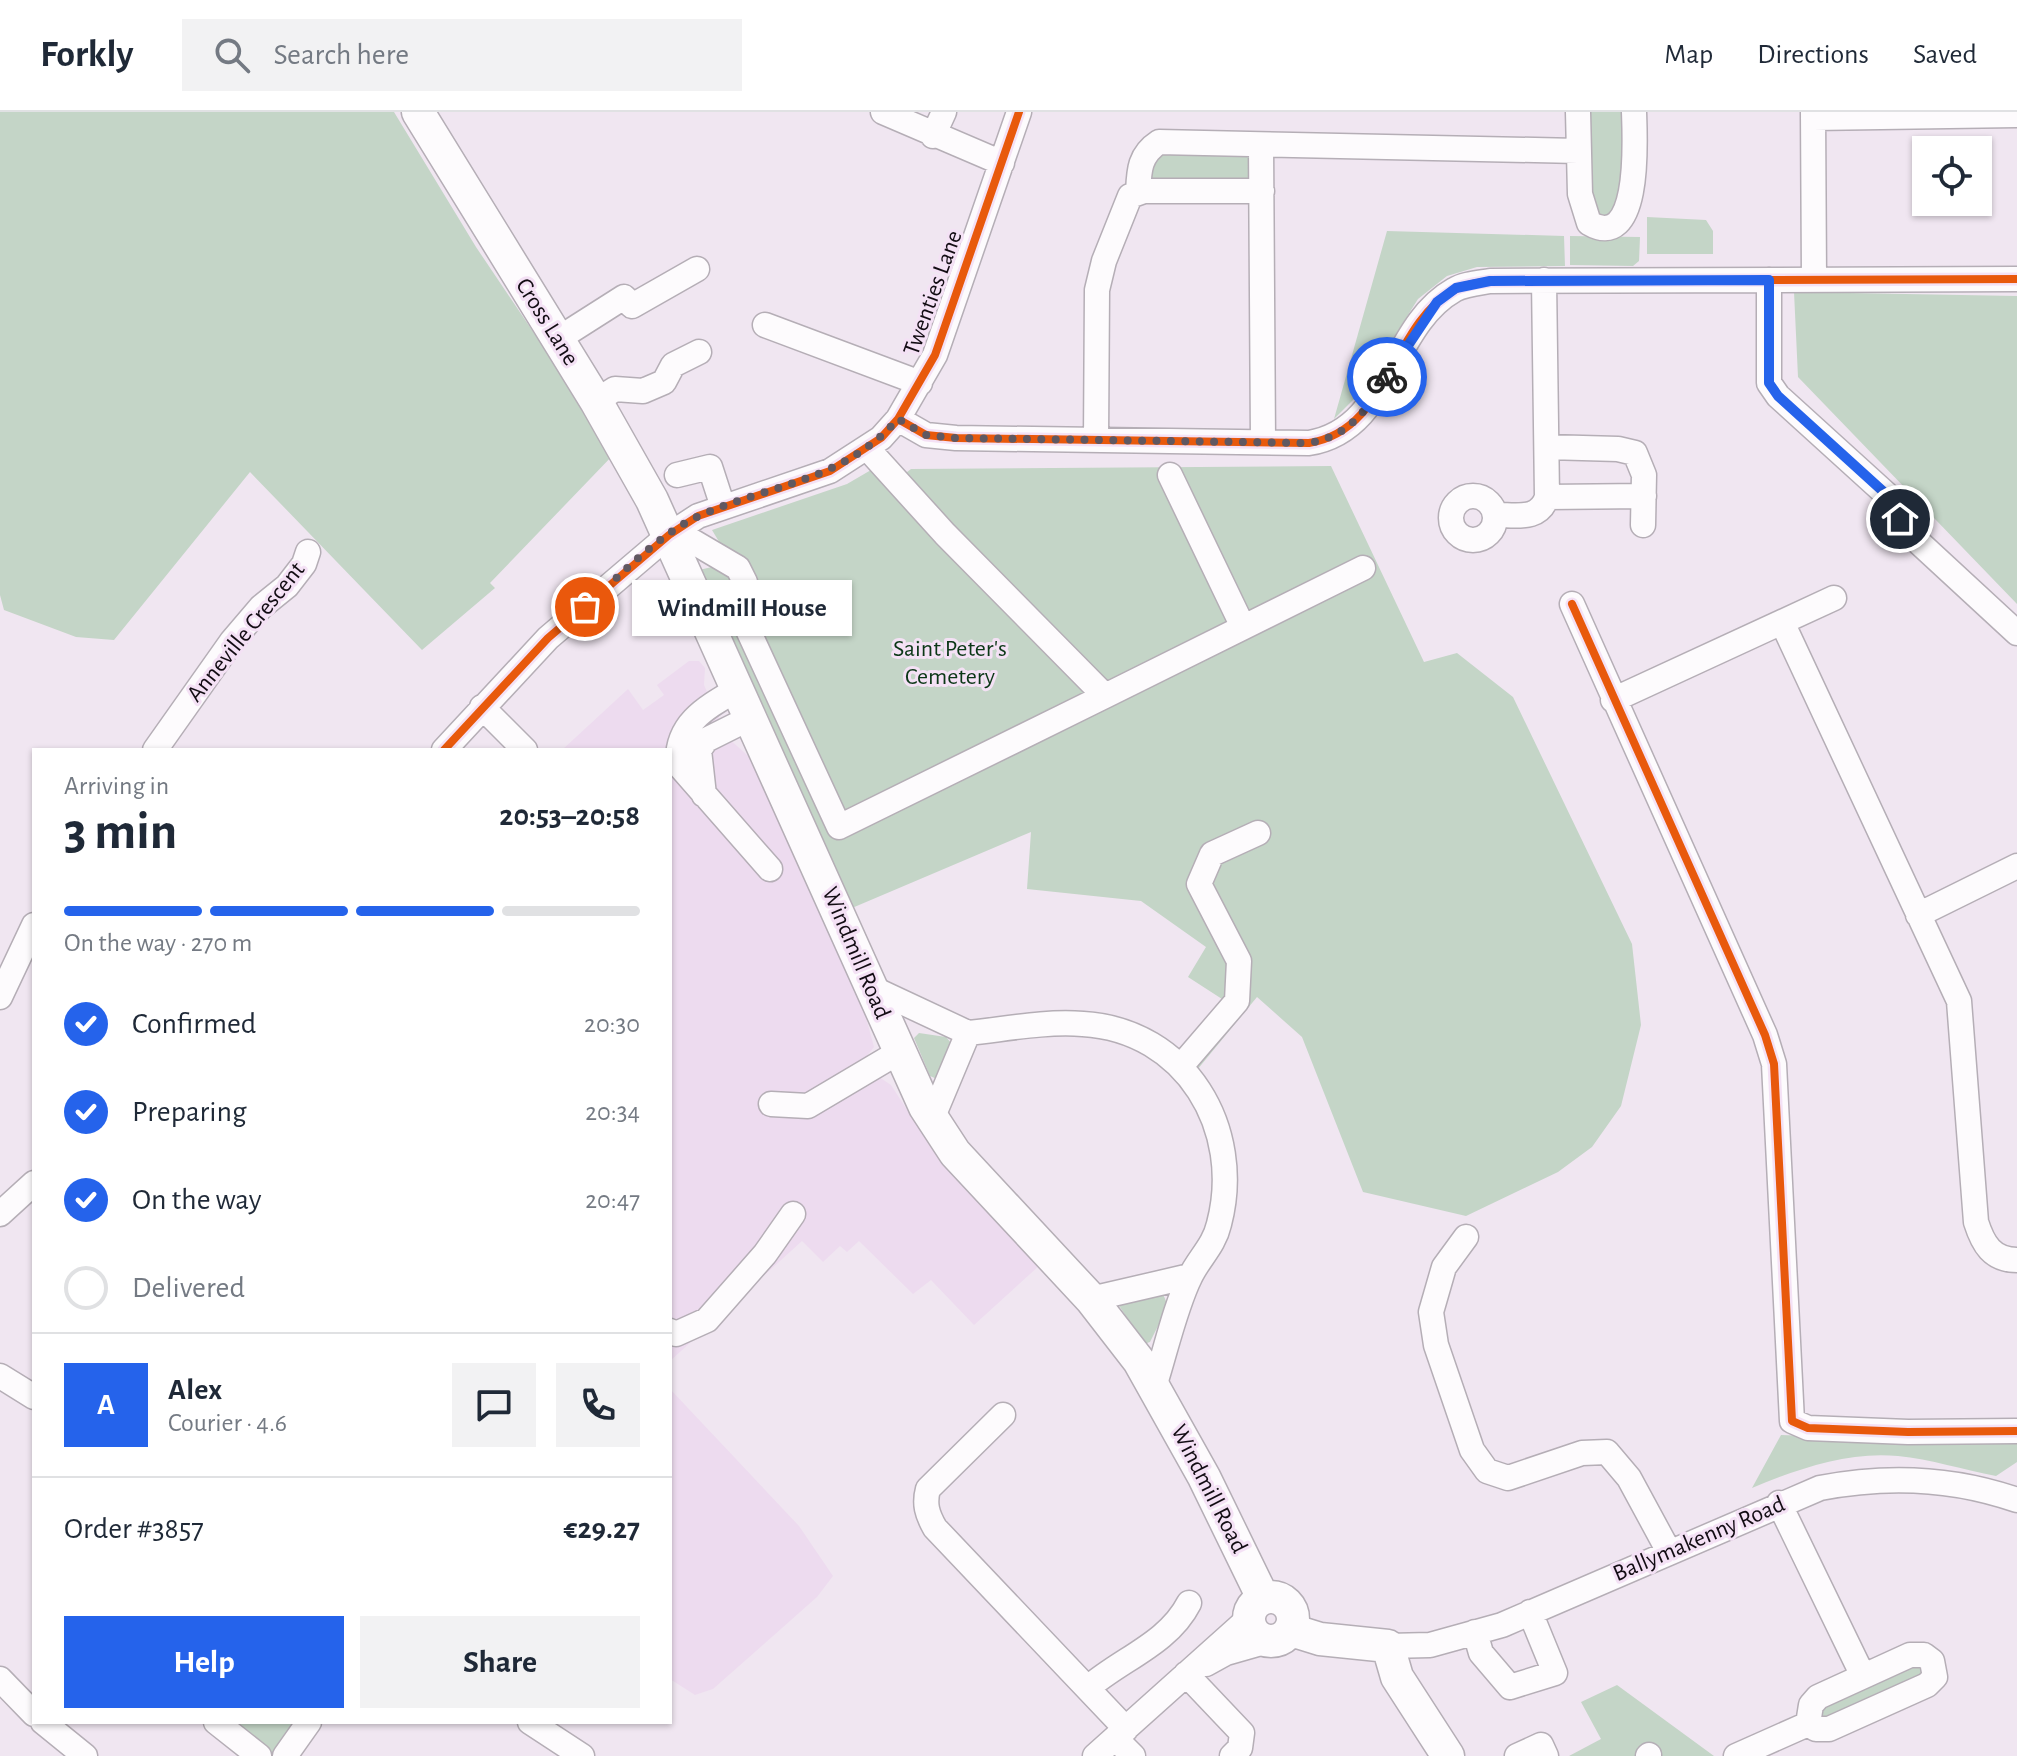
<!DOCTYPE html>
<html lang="en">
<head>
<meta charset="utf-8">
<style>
	:root { --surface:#fff; --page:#f2f2f3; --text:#1f2937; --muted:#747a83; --line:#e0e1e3; --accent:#2563eb }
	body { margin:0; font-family:"Alegreya Sans",sans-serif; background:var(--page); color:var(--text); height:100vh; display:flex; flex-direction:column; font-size:30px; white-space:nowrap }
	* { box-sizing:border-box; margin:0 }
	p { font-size:26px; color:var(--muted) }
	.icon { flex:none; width:44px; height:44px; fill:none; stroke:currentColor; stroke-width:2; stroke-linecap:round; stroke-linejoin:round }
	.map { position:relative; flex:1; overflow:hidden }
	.drawer { position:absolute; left:32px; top:636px; width:640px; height:976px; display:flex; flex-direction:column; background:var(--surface); border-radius:0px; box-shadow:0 2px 6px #0004 }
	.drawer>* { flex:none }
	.buttons { position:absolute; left:1912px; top:24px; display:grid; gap:16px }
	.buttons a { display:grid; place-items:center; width:80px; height:80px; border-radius:0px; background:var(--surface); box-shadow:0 2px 6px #0004; font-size:40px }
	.pin { position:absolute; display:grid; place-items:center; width:68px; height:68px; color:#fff; margin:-34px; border:4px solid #fff; border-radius:50%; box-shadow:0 2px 8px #0007 }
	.courier { position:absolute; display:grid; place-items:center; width:80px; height:80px; margin:-40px; border:6px solid #2563eb; border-radius:50%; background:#fff; color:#222; box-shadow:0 2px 10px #0007 }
	.bubble { position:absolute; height:56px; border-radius:0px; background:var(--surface); box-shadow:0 2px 6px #0004; font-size:26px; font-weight:700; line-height:56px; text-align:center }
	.summary em { font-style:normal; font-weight:700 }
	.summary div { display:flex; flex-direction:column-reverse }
	.summary { display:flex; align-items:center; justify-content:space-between; height:136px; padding:0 32px }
	h1 { font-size:52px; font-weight:700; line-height:60px }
	.bar { display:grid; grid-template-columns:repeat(4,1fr); gap:12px 8px; align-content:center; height:96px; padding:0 32px }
	.bar i { height:10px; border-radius:6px; background:var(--line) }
	.bar .active { background:var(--accent) }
	.bar p { grid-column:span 4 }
	.line { display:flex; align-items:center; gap:20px; padding:0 32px; border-top:2px solid var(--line) }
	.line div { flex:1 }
	.round { display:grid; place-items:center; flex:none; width:84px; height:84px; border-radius:0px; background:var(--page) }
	ol { padding:0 32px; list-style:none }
	li { display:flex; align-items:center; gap:24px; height:88px }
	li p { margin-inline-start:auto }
	li .icon { padding:8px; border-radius:50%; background:var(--accent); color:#fff; stroke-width:4 }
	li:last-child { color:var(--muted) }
	li i { width:44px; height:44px; border:4px solid var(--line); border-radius:50% }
	.cta { display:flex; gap:16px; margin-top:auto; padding:16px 32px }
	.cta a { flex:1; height:92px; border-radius:0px; background:var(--accent); color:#fff; font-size:32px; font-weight:700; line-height:92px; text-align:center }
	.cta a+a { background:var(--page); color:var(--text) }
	header { display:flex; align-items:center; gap:48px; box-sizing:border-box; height:112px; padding:0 40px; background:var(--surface); border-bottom:2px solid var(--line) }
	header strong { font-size:38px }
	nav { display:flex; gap:44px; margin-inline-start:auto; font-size:28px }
	.search { width:560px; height:72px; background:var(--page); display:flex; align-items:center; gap:20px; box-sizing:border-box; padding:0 28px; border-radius:0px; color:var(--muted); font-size:30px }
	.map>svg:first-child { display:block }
	.built { fill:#eddbef }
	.green { fill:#c4d5c7 }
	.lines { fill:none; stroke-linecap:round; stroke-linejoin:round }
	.minor-casing { stroke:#b5aeb6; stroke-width:27 }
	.major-casing { stroke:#b5aeb6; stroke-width:35 }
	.minor { stroke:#fdfbfd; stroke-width:24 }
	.major { stroke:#fdfbfd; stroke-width:32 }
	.cycleway-casing { stroke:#f4e1f5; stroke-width:13 }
	.cycleway { stroke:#e8590c; stroke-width:8 }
	.done { stroke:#605861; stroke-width:8; stroke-dasharray:0 14.4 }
	.route { stroke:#2563eb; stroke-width:10 }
	.labels { text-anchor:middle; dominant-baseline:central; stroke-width:6; stroke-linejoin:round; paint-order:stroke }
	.street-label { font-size:24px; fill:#120c13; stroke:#f4e1f5 }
	.park-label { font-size:24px; fill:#0b3716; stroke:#f4e1f5 }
</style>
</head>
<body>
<header>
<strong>Forkly</strong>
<div class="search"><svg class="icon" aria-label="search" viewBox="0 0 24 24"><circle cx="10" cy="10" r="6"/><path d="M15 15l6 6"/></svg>Search here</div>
<nav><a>Map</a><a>Directions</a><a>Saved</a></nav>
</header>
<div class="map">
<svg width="2017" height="1644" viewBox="0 0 2017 1644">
	<rect width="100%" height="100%" fill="#f0e6f1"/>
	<path class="built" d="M689 549H699L705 556 704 573 728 626 755 650 865 902 874 935 866 945 876 963 891 973 938 1046 1041 1152 974 1213 931 1168 913 1182 859 1129 847 1140 840 1134 823 1150 802 1129 670 1249V638H562L628 577 643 598 664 583 657 573Z
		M670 1277 799 1414 833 1464 817 1485 713 1577 695 1583 670 1567Z"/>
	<path class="green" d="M0 0H394L476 135 615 341 490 471 495 476 422 538 250 360 114 528 76 525 4 498 0 483Z
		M1590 0H1626L1622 91 1616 104H1598L1588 89Z
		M1167 40 1250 45V69L1158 72 1148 67 1149 47Z
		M1647 105 1706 108 1713 119V142H1647Z
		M1387 119 1564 124 1565 154 1477 155 1447 164 1418 187 1357 284 1334 307Z
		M1570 124 1640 125 1639 149 1633 154 1570 153Z
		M1794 180 2017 184V492L1798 265Z
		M1331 354 1424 550 1457 541 1513 585 1632 832 1641 913 1621 994 1592 1035 1558 1060 1466 1104 1363 1080 1302 925 1257 885 1197 958 1177 942 1222 887 1188 865 1206 835 1141 789 1027 777 1031 720 852 796 699 458 712 455 721 433 712 418 847 372 871 358 887 375 911 357Z
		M919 921 946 925 952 932 937 967 930 964 914 926Z
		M1163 1182 1168 1194 1150 1230 1144 1232 1118 1192Z
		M1781 1323 2017 1331V1350L1996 1364C1964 1358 1930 1347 1898 1344 1849 1339 1797 1357 1752 1376Z
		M1917 1549 1927 1563 1824 1612 1815 1598Z
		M1617 1573 1714 1644H1569L1601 1627 1581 1590Z
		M229 1610H302L274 1643Z"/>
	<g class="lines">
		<g class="minor-casing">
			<path id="minor" d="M883 0 1002 51
				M1578 0 1580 82 1589 111C1641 141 1635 28 1634 0
				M1813 0 1814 167
				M1813 6 2017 3
				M933 24 944 0
				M1261 33 1263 330
				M1138 81C1139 59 1139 43 1159 30L1578 39
				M1769 168V271L1778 284 1886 382 1913 425 2017 521
				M765 213 920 271
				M558 227 624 185 632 194 697 157
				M596 289 615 277 643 279 664 270 673 253 699 240
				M898 307 926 323 956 326 1309 331C1390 318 1390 214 1454 178 1464 172 1478 171 1490 169L2017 167
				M1096 328 1097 178 1104 149 1130 84 1144 79H1262
				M1547 335 1618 337 1635 341 1644 363 1643 413
				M677 363 710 355 723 395
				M1170 363 1243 515
				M1451 406a22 22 0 1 1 44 0a22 22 0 1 1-44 0Z
				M1547 385 1644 384
				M1496 403C1517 403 1539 409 1547 385L1544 168
				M675 419 738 456 745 470 748 518 839 715 1105 584 945 422 868 337
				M1572 492 1765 923 1774 952 1792 1309 1808 1316 1908 1320 2017 1319
				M1782 510 1959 889 1976 1110C1983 1132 1992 1148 2017 1148
				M736 578C705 596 676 612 678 652L770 757
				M1105 584 1363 456
				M1613 588 1834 486
				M482 595 525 638
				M155 638 232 529 261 495 287 474 304 452 308 440
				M444 638 548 526 669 423 698 404 830 359 881 326 898 307 935 243 1019 0
				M704 683 699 638 706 628 750 606
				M1918 803 2017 754
				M872 876 968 921
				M0 885 34 813
				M1182 953 1237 889 1239 849 1199 772 1212 742 1258 721
				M771 992 808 994 899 940
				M932 1007 968 921C1006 917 1045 909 1083 912 1186 918 1244 1017 1219 1112 1214 1134 1199 1146 1190 1165 1175 1195 1165 1241 1154 1275
				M0 1102 34 1071
				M1466 1125 1444 1155 1431 1200 1436 1233 1472 1338 1487 1359 1508 1366 1582 1341 1607 1340 1629 1366 1668 1438
				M1091 1187 1190 1164
				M670 1219 676 1222 707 1208 765 1142 793 1102
				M0 1264 34 1285
				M1003 1303 928 1377C924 1392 927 1402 935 1416L1126 1617
				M1779 1391 1863 1564
				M1475 1520 1481 1541 1510 1575 1555 1561 1530 1500
				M1388 1534 1430 1533 1502 1513 1820 1376C1887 1363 1951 1365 2017 1388
				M1910 1543H1924L1932 1549 1935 1565 1927 1573 1829 1617H1816L1808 1612 1811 1593 1818 1585Z
				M1206 1552 1226 1541 1268 1529
				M1186 1562 1242 1621 1240 1636 1232 1644
				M0 1567 34 1602
				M1088 1576C1121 1547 1168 1532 1189 1491
				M43 1610 85 1644
				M216 1610 259 1644
				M530 1610 582 1644
				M1115 1626 1133 1644
				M285 1644 309 1610
				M1095 1644 1248 1507
				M1517 1644 1541 1633 1546 1644
				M1648 1644 1649 1643
				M1736 1644 1808 1612"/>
		</g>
		<g class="major-casing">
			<path id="major" d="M418 0 596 289 652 388 925 995 955 1041 1091 1187 1139 1249 1204 1365 1263 1486
				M1249 1507a22 22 0 1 1 44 0a22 22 0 1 1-44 0Z
				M1291 1518 1320 1527 1388 1534 1397 1565 1448 1644"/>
		</g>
		<use href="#minor" class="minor"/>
		<use href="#major" class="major"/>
		<g class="cycleway-casing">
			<path id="cycleway" d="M898 307 926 323 956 326 1309 331C1390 318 1390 214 1454 178 1464 172 1478 171 1490 169L2017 167
				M1572 492 1765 923 1774 952 1792 1309 1808 1316 1908 1320 2017 1319
				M444 638 548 526 669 423 698 404 830 359 881 326 898 307 935 243 1019 0"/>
		</g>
		<use href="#cycleway" class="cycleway"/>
	</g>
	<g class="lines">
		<path class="done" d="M585 495C620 464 658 422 701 403 774 371 842 370 898 307L926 323 956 326 1309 331C1350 324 1366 298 1387 265"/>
		<path class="route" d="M1387 265 1437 190 1456 176 1490 169 1769 168V271L1778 284 1886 382 1900 407"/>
	</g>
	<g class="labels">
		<g class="street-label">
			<text transform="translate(933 181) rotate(-70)">Twenties Lane</text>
			<text transform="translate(547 210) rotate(58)">Cross Lane</text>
			<text transform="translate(246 520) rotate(-51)">Anneville Crescent</text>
			<text transform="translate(856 841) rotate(67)">Windmill Road</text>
			<text transform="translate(1209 1377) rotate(63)">Windmill Road</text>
			<text transform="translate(1699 1427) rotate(-23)">Ballymakenny Road</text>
		</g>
		<g class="park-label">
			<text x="950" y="537">Saint Peter's<tspan x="950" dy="28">Cemetery</tspan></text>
		</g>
	</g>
</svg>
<div class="buttons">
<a><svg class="icon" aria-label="locate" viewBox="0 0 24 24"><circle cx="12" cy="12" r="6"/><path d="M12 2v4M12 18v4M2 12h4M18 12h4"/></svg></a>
</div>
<div class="pin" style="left:585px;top:495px;background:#ea580c"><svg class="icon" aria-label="bag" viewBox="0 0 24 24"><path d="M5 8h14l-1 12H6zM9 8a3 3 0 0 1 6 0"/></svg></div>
<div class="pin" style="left:1900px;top:407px;background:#1f2937"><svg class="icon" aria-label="home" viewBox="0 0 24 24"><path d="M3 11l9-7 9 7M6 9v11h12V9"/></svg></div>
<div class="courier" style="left:1387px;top:265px"><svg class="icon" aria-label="bike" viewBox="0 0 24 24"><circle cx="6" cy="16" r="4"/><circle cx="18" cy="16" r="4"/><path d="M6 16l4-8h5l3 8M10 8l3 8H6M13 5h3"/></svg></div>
<div class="bubble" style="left:632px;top:468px;width:220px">Windmill House</div>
<section class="drawer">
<div class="summary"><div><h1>3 min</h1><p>Arriving in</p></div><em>20:53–20:58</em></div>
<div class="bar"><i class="active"></i><i class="active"></i><i class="active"></i><i></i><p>On the way · 270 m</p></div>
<ol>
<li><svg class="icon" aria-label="check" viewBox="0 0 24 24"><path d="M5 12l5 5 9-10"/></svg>Confirmed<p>20:30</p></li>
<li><svg class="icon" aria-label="check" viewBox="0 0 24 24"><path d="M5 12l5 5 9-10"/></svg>Preparing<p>20:34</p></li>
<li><svg class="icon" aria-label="check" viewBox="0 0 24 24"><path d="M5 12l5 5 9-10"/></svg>On the way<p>20:47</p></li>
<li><i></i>Delivered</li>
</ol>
<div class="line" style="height:144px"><b class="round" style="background:var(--accent);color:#fff">A</b><div><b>Alex</b><p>Courier · 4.6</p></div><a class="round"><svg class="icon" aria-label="chat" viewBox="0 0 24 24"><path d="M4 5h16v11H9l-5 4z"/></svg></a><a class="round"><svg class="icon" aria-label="phone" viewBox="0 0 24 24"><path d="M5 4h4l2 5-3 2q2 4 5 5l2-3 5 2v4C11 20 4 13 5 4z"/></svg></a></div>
<div class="line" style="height:104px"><div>Order #3857</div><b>€29.27</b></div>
<div class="cta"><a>Help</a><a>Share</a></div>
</section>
</div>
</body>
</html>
